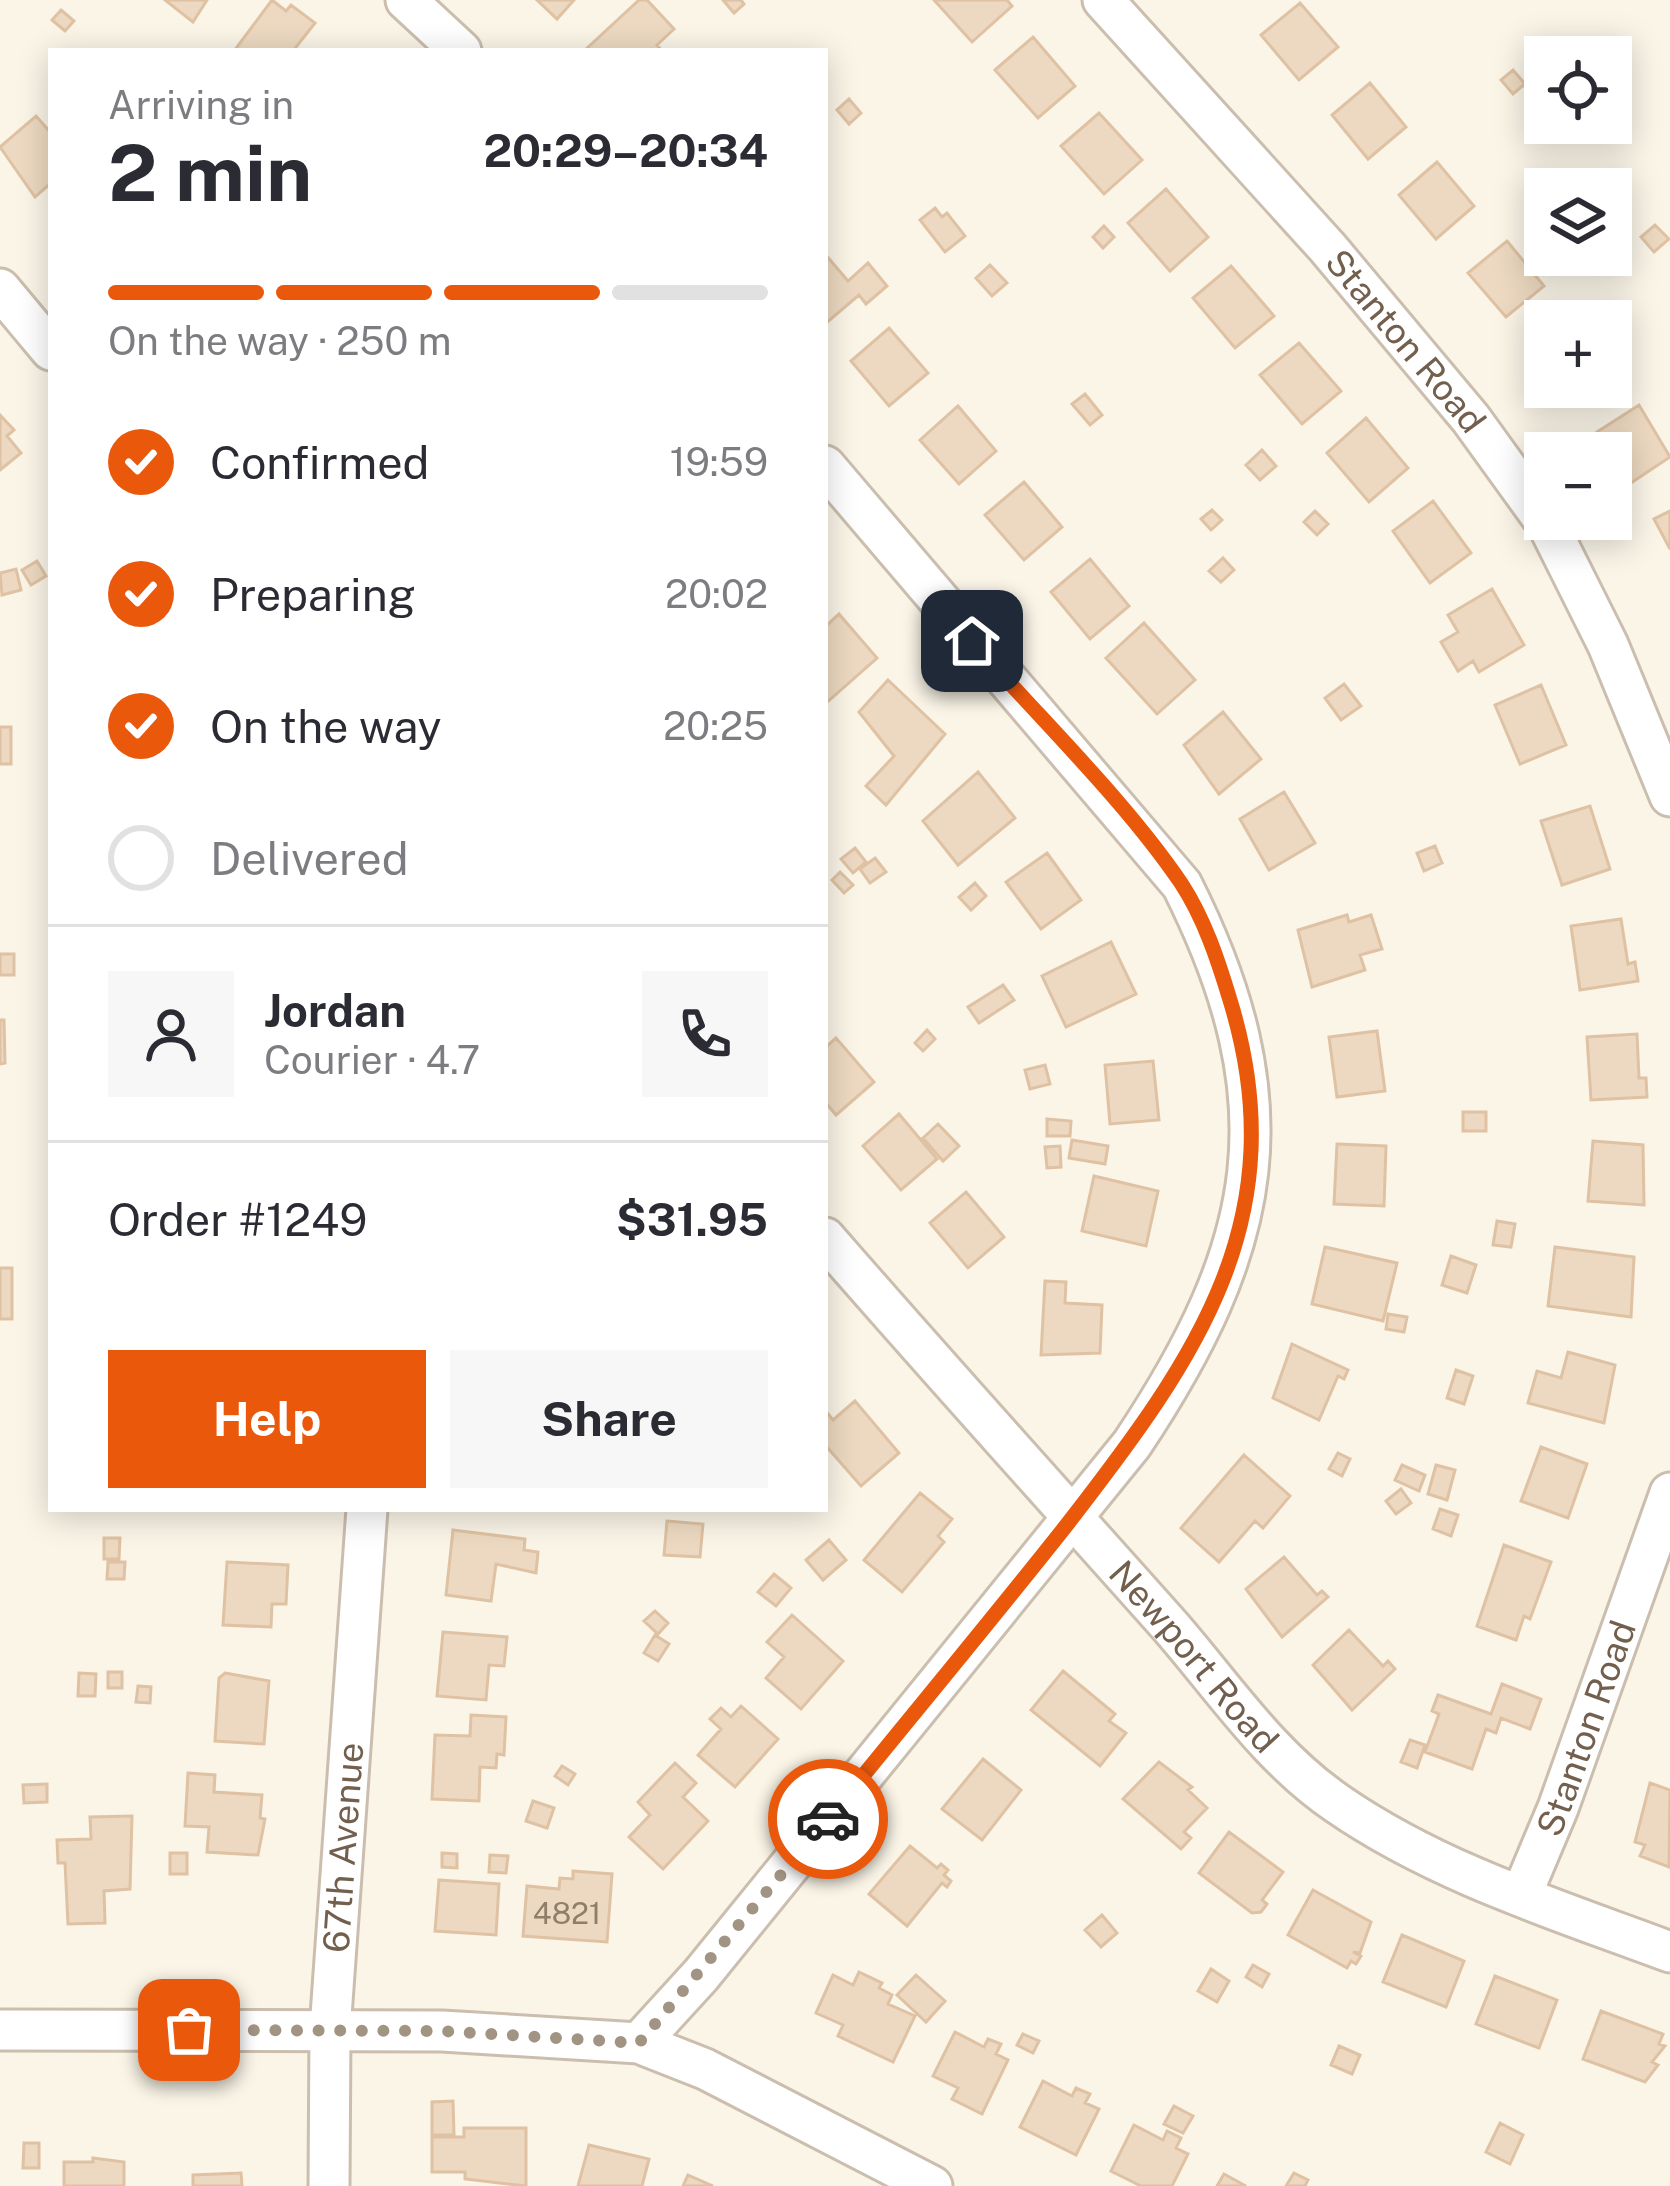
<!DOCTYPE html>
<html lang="en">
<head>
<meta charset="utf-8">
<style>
	:root { --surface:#fff; --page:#f7f7f7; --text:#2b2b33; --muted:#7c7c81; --line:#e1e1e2; --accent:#ea580c }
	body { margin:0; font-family:"Public Sans",sans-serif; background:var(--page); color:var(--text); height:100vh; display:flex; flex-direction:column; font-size:45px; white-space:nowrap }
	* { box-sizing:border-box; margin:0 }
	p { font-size:39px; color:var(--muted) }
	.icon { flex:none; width:66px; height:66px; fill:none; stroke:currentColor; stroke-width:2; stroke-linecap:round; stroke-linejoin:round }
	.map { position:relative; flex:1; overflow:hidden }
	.sheet { position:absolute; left:48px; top:48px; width:780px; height:1464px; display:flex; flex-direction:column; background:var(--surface); border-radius:0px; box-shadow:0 6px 30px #0003 }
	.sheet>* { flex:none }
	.buttons { position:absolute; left:1524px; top:36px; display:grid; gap:24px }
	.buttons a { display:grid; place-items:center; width:108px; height:108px; border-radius:0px; background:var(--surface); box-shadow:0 6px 30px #0003; font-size:60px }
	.pin { position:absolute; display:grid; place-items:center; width:102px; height:102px; color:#fff; margin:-51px; border-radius:24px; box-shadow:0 6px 18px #0006 }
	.courier { position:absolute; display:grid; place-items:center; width:120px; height:120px; margin:-60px; border:9px solid #ea580c; border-radius:50%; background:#fff; color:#222; box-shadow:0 3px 15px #0007 }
	.headline em { font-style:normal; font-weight:700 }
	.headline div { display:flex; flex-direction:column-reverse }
	.headline { display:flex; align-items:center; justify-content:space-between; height:204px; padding:0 60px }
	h1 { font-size:78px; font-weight:700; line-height:90px }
	.bar { display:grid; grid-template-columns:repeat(4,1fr); gap:18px 12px; align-content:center; height:144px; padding:0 60px }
	.bar i { height:15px; border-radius:9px; background:var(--line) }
	.bar .selected { background:var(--accent) }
	.bar p { grid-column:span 4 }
	.line { display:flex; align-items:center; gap:30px; padding:0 60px; border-top:3px solid var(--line) }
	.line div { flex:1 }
	.round { display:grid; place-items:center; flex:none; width:126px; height:126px; border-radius:0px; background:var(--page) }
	ol { padding:0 60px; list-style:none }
	li { display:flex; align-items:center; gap:36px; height:132px }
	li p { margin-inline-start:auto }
	li .icon { padding:12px; border-radius:50%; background:var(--accent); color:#fff; stroke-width:4 }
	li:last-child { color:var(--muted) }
	li i { width:66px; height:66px; border:6px solid var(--line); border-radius:50% }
	.cta { display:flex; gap:24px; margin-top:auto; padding:24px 60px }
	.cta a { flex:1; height:138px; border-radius:0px; background:var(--accent); color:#fff; font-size:48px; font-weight:700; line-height:138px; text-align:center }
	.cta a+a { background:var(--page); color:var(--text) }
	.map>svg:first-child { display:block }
	.building { fill:#edd9c1; stroke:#dfc2a3; stroke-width:3 }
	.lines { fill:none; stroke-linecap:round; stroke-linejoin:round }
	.street-casing { stroke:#cbbeae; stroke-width:45 }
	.street { stroke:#fff; stroke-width:39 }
	.done { stroke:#a29483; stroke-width:12; stroke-dasharray:0 21.6 }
	.route { stroke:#ea580c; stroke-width:15 }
	.labels { text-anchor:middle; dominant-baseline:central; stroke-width:10; stroke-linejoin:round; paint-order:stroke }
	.number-label { font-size:30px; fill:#917e6a }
	.street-label { font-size:36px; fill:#725f4d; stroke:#fdf9ed }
</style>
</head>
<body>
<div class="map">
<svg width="1670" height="2186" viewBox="0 0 1670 2186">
	<rect width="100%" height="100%" fill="#faf5e7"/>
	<path class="building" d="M165 0H207L193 22Z
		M272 0 286 11 291 5 315 23 293 51H234Z
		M537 0H574L557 19Z
		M639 0H647L674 29 657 45 662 51H584Z
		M723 0H741L744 4 734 13Z
		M934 0H1007L1012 6 972 42Z
		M1300 3 1338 47 1299 80 1261 35Z
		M61 10 74 21 65 31 52 20Z
		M1033 37 1075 86 1038 118 995 70Z
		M1513 70 1525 84 1513 94 1501 80Z
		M1370 83 1406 127 1368 159 1332 115Z
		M849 99 861 113 849 124 837 110Z
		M1099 113 1142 160 1104 194 1061 146Z
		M36 116 51 133V183L35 197 0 147Z
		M1437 162 1474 206 1436 239 1399 195Z
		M1166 189 1208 237 1170 271 1128 223Z
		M935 208 942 217 947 213 965 236 945 252 920 220Z
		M1655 225 1669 239 1654 252 1641 237Z
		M1104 226 1114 237 1103 248 1093 237Z
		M1507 241 1544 286 1506 317 1468 273Z
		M825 254 848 281 868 263 887 286 866 304 859 295 825 324Z
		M990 265 1007 283 992 296 976 278Z
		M1231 266 1274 316 1235 348 1193 298Z
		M889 328 928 373 889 406 851 361Z
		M1299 343 1341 391 1302 424 1260 375Z
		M1085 394 1102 415 1090 425 1072 404Z
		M1639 405 1670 457 1631 483 1597 432Z
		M958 406 996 451 959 484 920 440Z
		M0 415 14 430 7 436 21 453 0 470Z
		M1366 418 1408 468 1369 502 1327 453Z
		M1262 450 1276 466 1260 480 1246 465Z
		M1024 482 1062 527 1024 560 985 515Z
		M1433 501 1471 553 1430 583 1393 531Z
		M1212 510 1222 520 1211 530 1201 519Z
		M1315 511 1328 524 1317 535 1304 522Z
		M1670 511V549L1654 519Z
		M1223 558 1234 570 1221 582 1209 571Z
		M1090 559 1129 606 1090 639 1051 592Z
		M37 561 46 576 31 585 22 570Z
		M16 569 21 590 2 595 0 573Z
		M1492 589 1524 645 1479 672 1473 661 1458 671 1441 642 1458 632 1448 615Z
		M839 614 877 658 825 704V627Z
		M1144 623 1195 680 1157 714 1106 658Z
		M888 680 945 734 886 805 866 786 894 756 859 712Z
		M1344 684 1361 706 1341 720 1325 698Z
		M1541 685 1566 745 1520 764 1495 705Z
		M1223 712 1261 759 1219 794 1184 745Z
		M0 727H11V764H0Z
		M978 772 1015 818 958 865 923 821Z
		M1284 792 1315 843 1269 870 1240 819Z
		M1590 806 1610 869 1562 885 1541 821Z
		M1435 846 1442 863 1424 871 1417 853Z
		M855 848 866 862 853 873 841 859Z
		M1047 853 1081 900 1041 929 1006 882Z
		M875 858 886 872 870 883 860 869Z
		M840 872 853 885 844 893 832 880Z
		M975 883 986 896 971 910 959 897Z
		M1347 915 1349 922 1371 915 1382 949 1360 955 1365 970 1312 987 1298 930Z
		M1621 919 1628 964 1635 962 1638 981 1580 990 1571 926Z
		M1111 942 1136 994 1066 1027 1042 976Z
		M0 954H14V975H0Z
		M1003 985 1014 1000 979 1023 968 1007Z
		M0 1020H4L5 1063 0 1064Z
		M927 1030 935 1039 923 1051 915 1043Z
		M1377 1031 1385 1091 1337 1097 1329 1037Z
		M1637 1034 1639 1078H1646L1647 1097 1591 1100 1587 1037Z
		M836 1038 874 1082 836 1115 825 1102V1048Z
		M1153 1061 1159 1120 1110 1124 1105 1065Z
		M1045 1065 1050 1084 1030 1089 1025 1070Z
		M1463 1112H1486V1131H1463Z
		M899 1114 937 1159 901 1190 863 1146Z
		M1047 1119 1071 1121 1070 1136H1047Z
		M938 1124 959 1146 943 1161 923 1138Z
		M1072 1140 1108 1146 1105 1164 1069 1158Z
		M1593 1141 1643 1145 1644 1205 1588 1201Z
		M1337 1144 1386 1146 1384 1206 1334 1204Z
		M1060 1146 1061 1167 1047 1168 1045 1147Z
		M1094 1176 1158 1191 1146 1246 1082 1231Z
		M966 1192 1004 1237 968 1268 930 1223Z
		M1497 1221 1515 1224 1511 1247 1493 1245Z
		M1325 1247 1397 1263 1383 1321 1312 1304Z
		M1555 1247 1634 1257 1631 1317 1548 1306Z
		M1451 1256 1476 1265 1467 1293 1442 1285Z
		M0 1268H12V1319H0Z
		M1045 1281 1066 1282 1065 1303 1102 1305 1100 1353 1041 1355Z
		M1388 1314 1407 1317 1404 1332 1386 1329Z
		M1292 1344 1348 1370 1344 1379 1338 1376 1319 1420 1273 1398Z
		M1568 1352 1615 1365 1604 1423 1528 1403 1537 1371 1561 1378Z
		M1456 1370 1473 1376 1464 1404 1447 1398Z
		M855 1401 899 1453 861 1486 825 1445V1410L833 1420Z
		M1541 1447 1587 1464 1568 1518 1521 1501Z
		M1338 1453 1350 1459 1342 1476 1329 1469Z
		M1244 1455 1290 1496 1263 1528 1255 1521 1219 1562 1181 1528Z
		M1402 1465 1425 1475 1419 1491 1395 1480Z
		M1436 1465 1455 1470 1447 1500 1428 1494Z
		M1401 1489 1411 1503 1396 1514 1386 1501Z
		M920 1493 952 1519 938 1536 944 1542 902 1592 864 1560Z
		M1440 1509 1458 1515 1451 1536 1433 1529Z
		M667 1521 703 1524 700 1557 664 1555Z
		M453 1530 525 1539 524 1550 538 1552 536 1573 496 1564 491 1601 446 1595Z
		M104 1538H120L119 1559H104Z
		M829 1540 846 1560 823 1580 806 1560Z
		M1504 1545 1551 1562 1530 1619 1524 1616 1516 1640 1477 1626Z
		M1284 1557 1317 1595 1322 1591 1328 1597 1282 1637 1246 1589Z
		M108 1562H125L124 1579H107Z
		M227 1562 288 1565 286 1604H272L271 1627 223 1625Z
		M774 1574 791 1588 776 1606 758 1592Z
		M655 1611 668 1623 658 1634 644 1621Z
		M792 1615 843 1661 801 1709 766 1678 784 1657 767 1642Z
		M1349 1630 1383 1666 1388 1661 1395 1669 1352 1710 1313 1665Z
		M443 1632 507 1637 504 1666 489 1665 486 1700 437 1696Z
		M655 1635 669 1644 658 1661 644 1653Z
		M1063 1671 1115 1714 1109 1721 1126 1733 1100 1766 1031 1710Z
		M108 1672H122V1688H108Z
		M79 1673 96 1674 95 1696H78Z
		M225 1673 269 1681 264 1744 215 1741 219 1678Z
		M1502 1684 1541 1699 1530 1729 1501 1718 1496 1733 1486 1729 1472 1769 1425 1752 1439 1714 1432 1711 1438 1695 1491 1714Z
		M138 1686 151 1687 150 1703 136 1702Z
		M741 1706 778 1739 735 1787 698 1755 721 1729 710 1719 721 1708 731 1717Z
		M471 1715 506 1717 504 1755 497 1754 496 1768 480 1767 479 1801 432 1799 435 1735 470 1736Z
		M1410 1740 1425 1745 1417 1768 1401 1762Z
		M983 1759 1021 1790 982 1840 942 1809Z
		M1159 1762 1192 1787 1188 1790 1207 1808 1184 1832 1191 1838 1181 1849 1123 1799Z
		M675 1763 696 1783 683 1797 708 1821 663 1869 629 1837 650 1815 638 1802Z
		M562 1766 575 1774 568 1785 555 1776Z
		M188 1773 215 1775 214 1792 262 1795 260 1818 265 1819 258 1855 207 1852 209 1827 185 1826Z
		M1650 1783 1670 1790 1669 1867 1640 1856 1645 1845 1635 1842Z
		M47 1784V1802L24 1803 23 1785Z
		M533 1801 554 1808 547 1828 526 1821Z
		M132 1816 130 1889 104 1891 105 1923 68 1924 65 1863H58L57 1840 91 1839 90 1817Z
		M1229 1832 1283 1872 1262 1900 1267 1904 1261 1912 1252 1913 1199 1873Z
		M910 1846 937 1868 941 1864 948 1870 944 1875 951 1881 947 1887 942 1883 907 1926 869 1894Z
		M170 1853H187V1874H170Z
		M442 1853 457 1854V1868L442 1867Z
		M490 1855 508 1856 506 1873 489 1872Z
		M573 1871 612 1874 607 1942 523 1936 527 1886 559 1889 560 1878 573 1879Z
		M439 1880 499 1884 496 1935 435 1931Z
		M1313 1890 1371 1922 1360 1953 1353 1952 1361 1956 1356 1964 1351 1961 1347 1968 1288 1935Z
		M1102 1915 1117 1933 1101 1947 1085 1930Z
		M1402 1935 1464 1961 1446 2007 1383 1982Z
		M1253 1965 1269 1974 1262 1987 1246 1977Z
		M1211 1969 1229 1981 1217 2002 1198 1991Z
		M859 1972 882 1983 879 1988 892 1995 888 2004 915 2016 893 2062 838 2036 843 2025 816 2013 833 1975 853 1985Z
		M916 1975 945 2001 926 2022 897 1995Z
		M1495 1976 1557 2000 1539 2048 1476 2024Z
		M1601 2011 1663 2034 1659 2044 1665 2046 1652 2062 1658 2065 1645 2082 1583 2059Z
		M955 2032 984 2047 988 2039 1001 2044 996 2054 1008 2060 982 2114 952 2099 958 2088 933 2076Z
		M1023 2034 1039 2041 1033 2053 1017 2045Z
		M1339 2046 1360 2055 1352 2074 1331 2065Z
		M1043 2081 1072 2096 1076 2088 1090 2094 1085 2103 1099 2109 1076 2155 1020 2127Z
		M453 2101 454 2135H432V2102Z
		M1174 2106 1193 2116 1183 2133 1164 2124Z
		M1500 2123 1523 2135 1510 2164 1486 2152Z
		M1134 2125 1163 2140 1167 2131 1181 2138 1176 2148 1188 2154 1172 2186H1141L1111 2171Z
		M464 2128H526V2186L465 2179V2172H432V2137H464Z
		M24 2143H39V2168H23Z
		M589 2145 649 2159 642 2186H578Z
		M93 2158 124 2162V2186H64V2162H93Z
		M241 2173 242 2186H193V2175Z
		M1294 2173 1308 2180 1305 2186H1286Z
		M1224 2174 1246 2186H1217Z
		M688 2175 713 2186H683Z"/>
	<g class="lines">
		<g class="street-casing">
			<g id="street">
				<path d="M406 0 461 51"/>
				<path id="s1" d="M1103 0 1327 247 1471 419 1549 527 1608 645 1670 796"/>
				<path d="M0 289 51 350"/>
				<path id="s2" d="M825 1238C939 1369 1055 1497 1170 1626 1224 1688 1269 1757 1338 1804 1438 1873 1558 1910 1670 1952"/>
				<path id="s3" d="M1521 1896 1558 1808 1670 1493"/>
				<path d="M0 2030 442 2031 639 2043 705 2069 932 2186"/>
				<path d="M639 2043 701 1975 1132 1444C1264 1246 1292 1104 1182 885L825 466"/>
				<path id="s4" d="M329 2186 330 2030 367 1509"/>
			</g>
		</g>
		<use href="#street" class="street"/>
	</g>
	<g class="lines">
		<path class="done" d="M189 2030 442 2031 639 2043 828 1819"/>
		<path class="route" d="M828 1819C908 1720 990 1622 1069 1522 1196 1358 1297 1218 1230 1000 1218 960 1204 918 1181 883 1123 798 1040 719 972 641"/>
	</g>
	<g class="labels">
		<g class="number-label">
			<text x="567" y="1913">4821</text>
		</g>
		<g class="street-label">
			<text stroke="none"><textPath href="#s1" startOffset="456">Stanton Road</textPath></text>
			<text stroke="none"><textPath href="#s2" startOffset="558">Newport Road</textPath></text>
			<text stroke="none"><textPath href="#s3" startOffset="180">Stanton Road</textPath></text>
			<text stroke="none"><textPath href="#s4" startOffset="339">67th Avenue</textPath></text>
		</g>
	</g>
</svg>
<div class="buttons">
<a><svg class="icon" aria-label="locate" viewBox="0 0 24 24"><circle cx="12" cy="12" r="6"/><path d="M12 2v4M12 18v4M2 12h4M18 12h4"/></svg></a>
<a><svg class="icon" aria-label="layers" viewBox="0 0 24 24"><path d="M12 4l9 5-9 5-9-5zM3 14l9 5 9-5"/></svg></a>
<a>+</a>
<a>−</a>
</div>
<div class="pin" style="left:189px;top:2030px;background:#ea580c"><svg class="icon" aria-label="bag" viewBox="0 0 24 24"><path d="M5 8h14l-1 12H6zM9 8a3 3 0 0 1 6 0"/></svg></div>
<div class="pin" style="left:972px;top:641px;background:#1f2937"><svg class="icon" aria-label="home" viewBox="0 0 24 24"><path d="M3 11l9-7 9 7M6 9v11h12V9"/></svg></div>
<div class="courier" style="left:828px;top:1819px"><svg class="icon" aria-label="car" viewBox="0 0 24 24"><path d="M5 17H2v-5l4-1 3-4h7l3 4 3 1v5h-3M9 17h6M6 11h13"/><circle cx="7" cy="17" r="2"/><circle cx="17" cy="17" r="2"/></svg></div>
<section class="sheet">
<div class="headline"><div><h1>2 min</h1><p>Arriving in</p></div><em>20:29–20:34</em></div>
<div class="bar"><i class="selected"></i><i class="selected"></i><i class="selected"></i><i></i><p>On the way · 250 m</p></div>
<ol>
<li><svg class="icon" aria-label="check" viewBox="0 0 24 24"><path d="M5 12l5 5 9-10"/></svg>Confirmed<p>19:59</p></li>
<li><svg class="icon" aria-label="check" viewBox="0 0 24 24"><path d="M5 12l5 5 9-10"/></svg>Preparing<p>20:02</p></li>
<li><svg class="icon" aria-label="check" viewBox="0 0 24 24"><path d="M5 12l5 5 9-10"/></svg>On the way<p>20:25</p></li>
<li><i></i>Delivered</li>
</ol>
<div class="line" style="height:216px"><a class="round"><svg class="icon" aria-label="person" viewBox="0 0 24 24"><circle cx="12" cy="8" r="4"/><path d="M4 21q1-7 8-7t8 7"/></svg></a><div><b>Jordan</b><p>Courier · 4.7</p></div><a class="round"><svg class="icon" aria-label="phone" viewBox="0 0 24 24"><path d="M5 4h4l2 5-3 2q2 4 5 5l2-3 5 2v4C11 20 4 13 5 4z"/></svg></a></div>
<div class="line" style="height:156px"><div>Order #1249</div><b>$31.95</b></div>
<div class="cta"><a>Help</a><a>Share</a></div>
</section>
</div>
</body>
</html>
